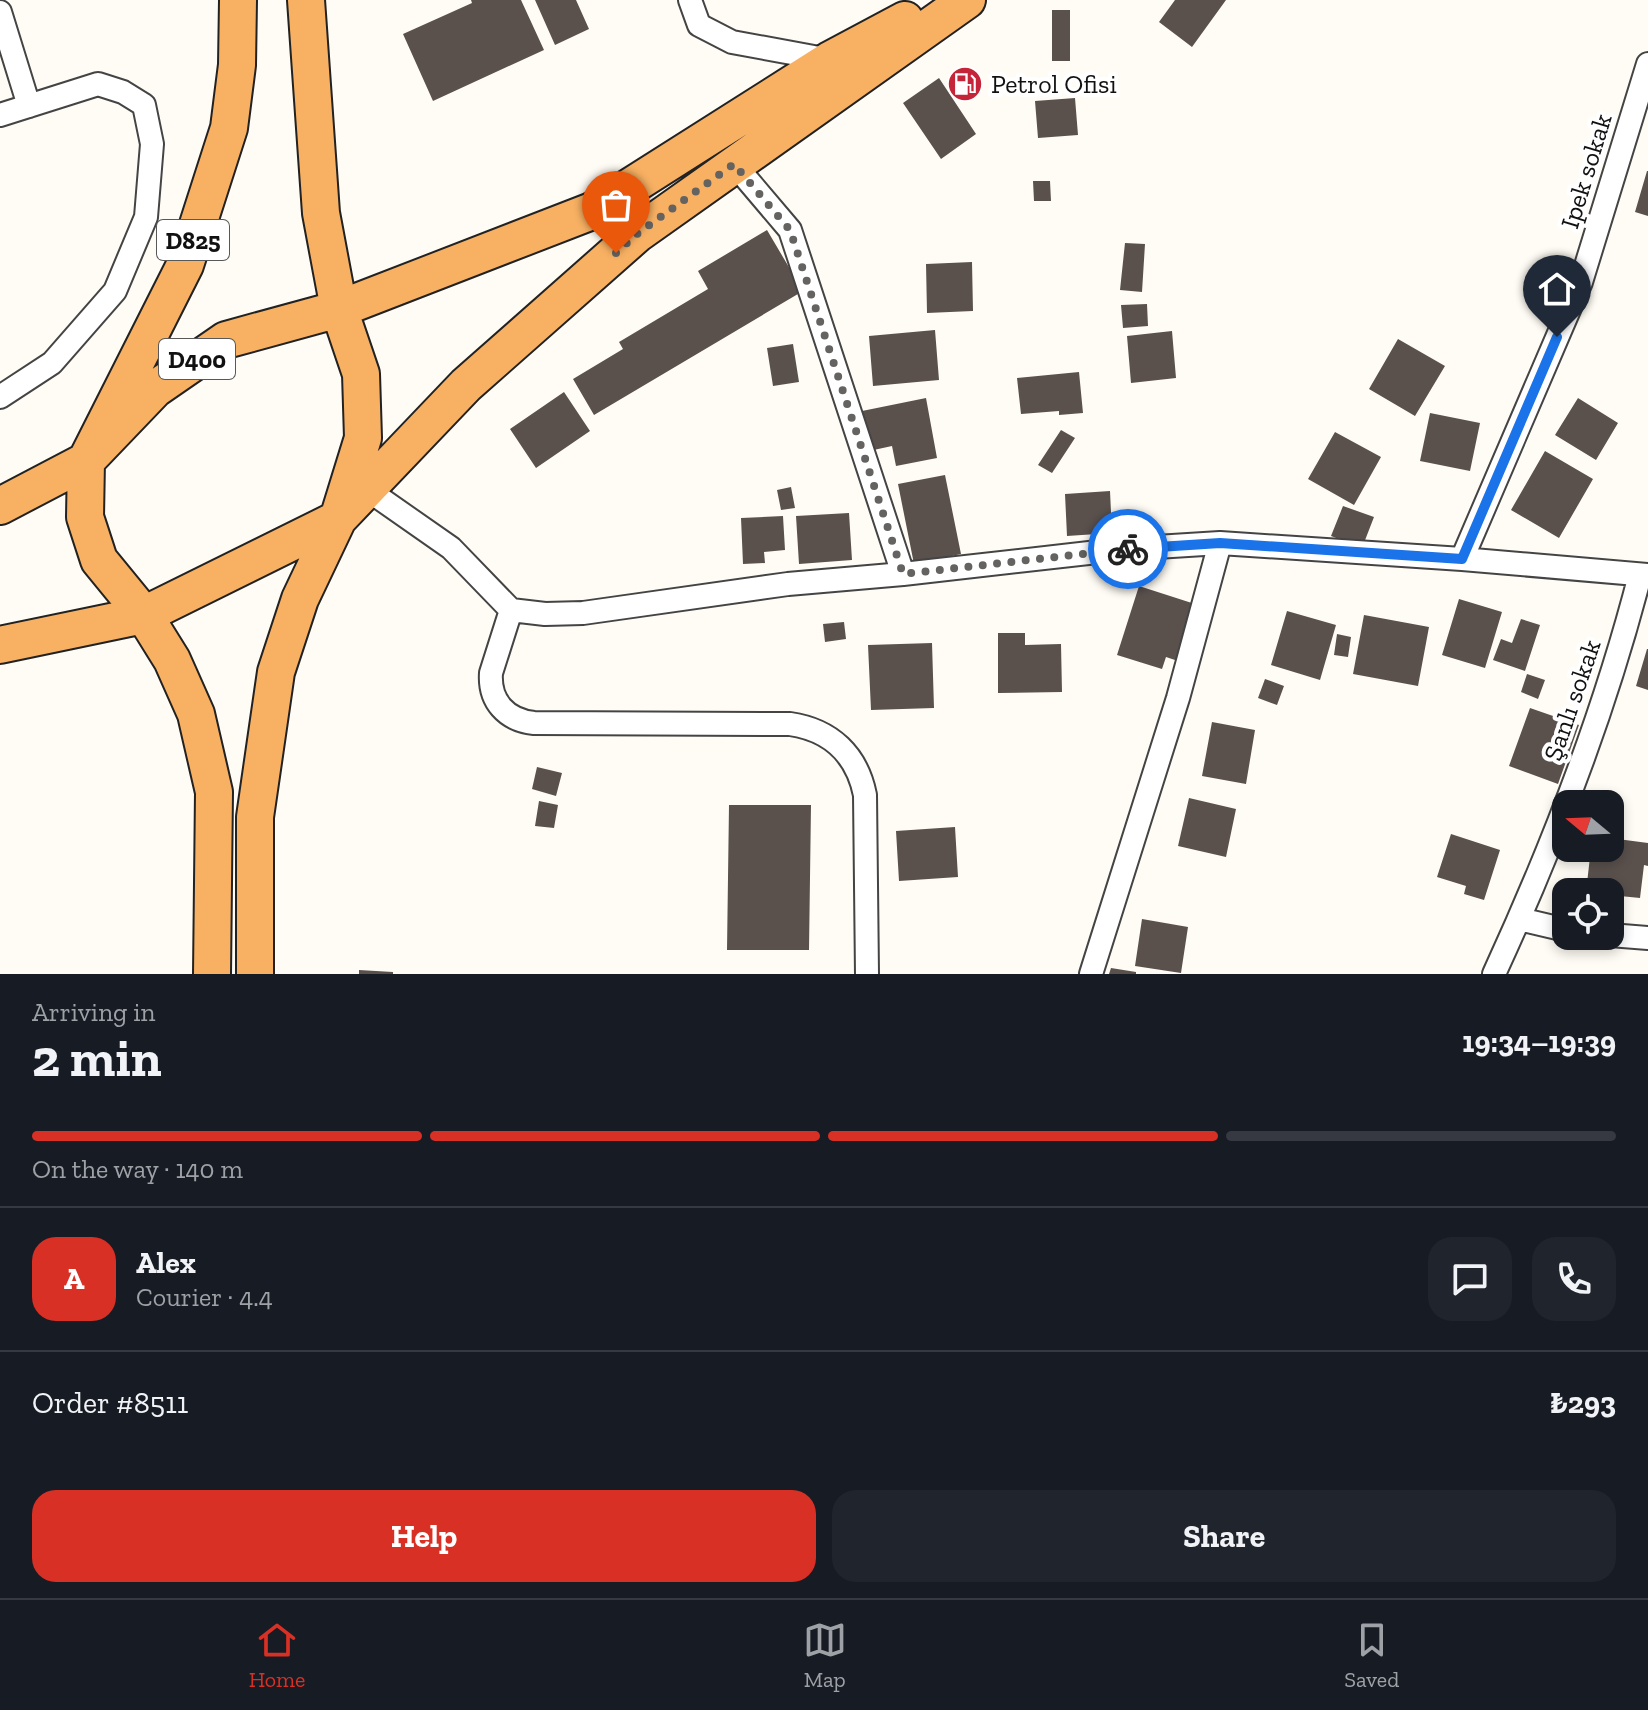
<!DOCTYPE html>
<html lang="en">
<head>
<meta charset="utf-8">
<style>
	:root { --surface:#171b24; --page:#20242c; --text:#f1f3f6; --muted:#9ea1a6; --line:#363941; --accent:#d93025 }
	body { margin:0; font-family:"Zilla Slab",serif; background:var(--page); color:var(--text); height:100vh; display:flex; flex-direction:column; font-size:30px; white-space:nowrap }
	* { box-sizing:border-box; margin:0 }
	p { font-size:26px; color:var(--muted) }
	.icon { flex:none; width:44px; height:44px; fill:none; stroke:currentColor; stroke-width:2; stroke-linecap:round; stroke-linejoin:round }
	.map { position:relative; height:974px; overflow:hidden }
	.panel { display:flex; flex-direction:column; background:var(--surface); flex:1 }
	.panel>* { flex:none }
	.needle { width:52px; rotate:289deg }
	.controls { position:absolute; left:1552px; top:790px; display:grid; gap:16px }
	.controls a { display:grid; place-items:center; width:72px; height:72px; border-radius:16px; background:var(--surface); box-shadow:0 4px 12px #0003; font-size:40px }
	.pin { position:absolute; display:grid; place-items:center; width:68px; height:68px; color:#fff; margin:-82px -34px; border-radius:50% 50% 50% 0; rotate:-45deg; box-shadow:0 0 8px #0007 }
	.pin .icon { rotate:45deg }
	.courier { position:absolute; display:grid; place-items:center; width:80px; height:80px; margin:-40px; border:6px solid #1a73e8; border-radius:50%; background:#fff; color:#222; box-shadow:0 2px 10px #0007 }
	.head em { font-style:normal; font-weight:800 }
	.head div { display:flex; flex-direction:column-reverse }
	.head { display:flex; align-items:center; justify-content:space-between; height:136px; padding:0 32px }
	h1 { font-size:52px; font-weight:800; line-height:60px }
	.bar { display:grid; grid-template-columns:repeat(4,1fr); gap:12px 8px; align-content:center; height:96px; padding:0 32px }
	.bar i { height:10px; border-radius:6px; background:var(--line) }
	.bar .active { background:var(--accent) }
	.bar p { grid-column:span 4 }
	.line { display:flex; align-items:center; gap:20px; padding:0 32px; border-top:2px solid var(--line) }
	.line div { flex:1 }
	.round { display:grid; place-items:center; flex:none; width:84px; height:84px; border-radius:24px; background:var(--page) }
	.action { display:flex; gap:16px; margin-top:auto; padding:16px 32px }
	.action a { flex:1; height:92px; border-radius:24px; background:var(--accent); color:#fff; font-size:32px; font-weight:800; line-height:92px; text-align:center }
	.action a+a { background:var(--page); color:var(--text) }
	.dock { display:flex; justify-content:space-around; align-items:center; height:112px; border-top:2px solid var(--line); background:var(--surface); font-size:22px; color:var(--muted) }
	.dock a { display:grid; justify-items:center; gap:4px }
	.dock .active { color:var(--accent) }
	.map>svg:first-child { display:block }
	.building { fill:#5a514d }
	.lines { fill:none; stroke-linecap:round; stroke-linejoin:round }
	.minor-casing { stroke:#444; stroke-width:26 }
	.trunk-casing { stroke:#222; stroke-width:40 }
	.minor { stroke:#fff; stroke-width:22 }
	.trunk { stroke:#f8b163; stroke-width:36 }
	.done { stroke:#646361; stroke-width:8; stroke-dasharray:0 14.4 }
	.route { stroke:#1a73e8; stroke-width:10 }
	.labels { text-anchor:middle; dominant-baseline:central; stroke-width:8; stroke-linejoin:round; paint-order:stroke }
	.shield { fill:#fff; stroke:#585858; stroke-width:2 }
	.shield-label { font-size:24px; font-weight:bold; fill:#111 }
	.poi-label { font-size:26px; fill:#111; stroke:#fff; text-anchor:start }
	.street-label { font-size:26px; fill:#111; stroke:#fff }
</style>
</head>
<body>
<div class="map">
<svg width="1648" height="974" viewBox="0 0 1648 974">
	<rect width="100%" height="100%" fill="#fffcf5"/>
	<path class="building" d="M471 0H521L544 50 433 101 403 34 472 3Z
		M535 0H576L589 29 555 45Z
		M1175 0H1226L1192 47 1159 22Z
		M1052 10H1070V61H1052Z
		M939 78 976 134 941 159 903 103Z
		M1075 98 1078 135 1038 138 1035 101Z
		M1647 171H1648V216L1635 212Z
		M1033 181H1050L1051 201H1034Z
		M767 230 803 291 594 415 573 379 623 349 619 342 708 289 698 271Z
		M1125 243 1145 244 1142 292 1120 290Z
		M972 262 973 311 927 313 926 264Z
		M1147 304 1148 326 1123 328 1121 305Z
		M935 330 939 380 873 386 869 336Z
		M1172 331 1176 378 1131 383 1127 336Z
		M1398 339 1445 366 1415 416 1369 389Z
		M793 344 799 382 773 386 767 348Z
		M1079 372 1083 413 1059 415V411L1021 414 1017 378Z
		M564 392 590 431 536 468 510 429Z
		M926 398 937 458 896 466 892 446 869 451 862 411Z
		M1578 398 1618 423 1596 460 1555 435Z
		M1430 413 1480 423 1470 471 1420 461Z
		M1061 430 1075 438 1052 473 1038 465Z
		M1335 432 1381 457 1354 505 1308 479Z
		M1545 451 1593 479 1559 538 1511 510Z
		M945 475 961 554 914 564 898 484Z
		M791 487 795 508 781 510 777 490Z
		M1110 491 1112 533 1067 536 1065 494Z
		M1343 506 1374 517 1362 548 1331 536Z
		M849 513 852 560 799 564 796 516Z
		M783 516 785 550 764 552 765 563 743 564 741 518Z
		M1139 586 1198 605 1181 662 1166 657 1162 669 1117 655Z
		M1459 599 1502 612 1485 668 1442 655Z
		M1287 611 1336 625 1320 680 1271 665Z
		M1364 615 1429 627 1418 686 1353 674Z
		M1521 619 1540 625 1525 671 1493 660 1501 639 1512 643Z
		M844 622 846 639 825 642 823 624Z
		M998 633H1025V645L1061 644 1062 692 998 693Z
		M1337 634 1351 637 1348 657 1334 655Z
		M932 643 934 708 871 710 868 645Z
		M1647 649H1648V690L1636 686Z
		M1527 674 1545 680 1538 699 1521 692Z
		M1265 679 1284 686 1277 705 1258 698Z
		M1530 708 1579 725 1558 784 1509 766Z
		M1212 722 1255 730 1246 784 1202 776Z
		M537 767 562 773 556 796 532 789Z
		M1189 798 1236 809 1226 857 1178 846Z
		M539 801 558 805 554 828 535 826Z
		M729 805H811L809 950H727Z
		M955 827 958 877 899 881 896 831Z
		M1451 834 1500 850 1484 900 1464 894 1466 886 1437 877Z
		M1610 838 1648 843V866L1644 865 1640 898 1610 895V892H1586L1591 848H1610Z
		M1142 919 1188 927 1181 973 1135 966Z
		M1111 968 1136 972V974H1109Z
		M359 970 393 972V974H359Z"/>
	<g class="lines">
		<g class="minor-casing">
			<path id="minor" d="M690 0 699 25 732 42 830 60
				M0 12 29 106
				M0 115 98 84 123 92 144 105 152 144 146 217 115 291 52 363 0 397
				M734 164 790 230 903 574
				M368 490 451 548 511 610 545 614 583 613 788 584 903 574 1124 549 1220 543 1462 559 1648 575
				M1462 559 1581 282 1648 64
				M511 610 491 673C489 701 506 720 534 723L790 724C831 730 857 755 865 795L867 974
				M1519 919 1566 930
				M1610 935 1648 938
				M1091 974 1178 698 1220 543
				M1494 974C1553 846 1605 711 1640 575"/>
		</g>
		<g class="trunk-casing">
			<path id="trunk" d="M0 506 86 461 155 389 226 340 339 309 592 211 830 60 905 20
				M0 645 144 615 338 519 466 385 637 234 967 0
				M212 974 214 792 196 714 172 660 144 615 99 560 85 517 86 461 185 265 229 128 237 65 238 0
				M255 974V817L276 672 300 599 338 519 363 438 361 374 339 309 321 213 306 0"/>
		</g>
		<use href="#minor" class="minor"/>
		<use href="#trunk" class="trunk"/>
	</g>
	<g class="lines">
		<path class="done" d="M616 253 637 234 734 164 790 230 903 574 1128 549"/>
		<path class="route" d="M1128 549 1220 543 1462 559 1557 337"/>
	</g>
	<defs>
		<g id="fuel-disc" transform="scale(1.8)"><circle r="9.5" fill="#c52539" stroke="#fff"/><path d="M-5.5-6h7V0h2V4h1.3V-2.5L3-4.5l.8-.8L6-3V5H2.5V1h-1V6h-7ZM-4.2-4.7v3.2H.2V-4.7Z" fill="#fff"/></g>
	</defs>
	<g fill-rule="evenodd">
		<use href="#fuel-disc" x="965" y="84"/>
	</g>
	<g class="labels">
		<g class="shield">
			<rect x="157" y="220" width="72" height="40" rx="6"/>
			<rect x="159" y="339" width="76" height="40" rx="6"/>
		</g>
		<g class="shield-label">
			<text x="193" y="240">D825</text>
			<text x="197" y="359">D400</text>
		</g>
		<g class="poi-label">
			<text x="991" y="84">Petrol Ofisi</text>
		</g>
		<g class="street-label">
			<text transform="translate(1586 171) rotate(-73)">Ipek sokak</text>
			<text transform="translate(1572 700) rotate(-71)">Şanlı sokak</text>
		</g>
	</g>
</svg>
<div class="controls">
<a><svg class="needle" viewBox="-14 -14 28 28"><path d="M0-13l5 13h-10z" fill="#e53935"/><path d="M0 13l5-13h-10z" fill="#9ea1a6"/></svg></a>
<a><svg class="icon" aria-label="locate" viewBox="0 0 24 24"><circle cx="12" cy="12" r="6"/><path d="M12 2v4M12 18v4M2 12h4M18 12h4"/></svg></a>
</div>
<div class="pin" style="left:616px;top:253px;background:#ea580c"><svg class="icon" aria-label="bag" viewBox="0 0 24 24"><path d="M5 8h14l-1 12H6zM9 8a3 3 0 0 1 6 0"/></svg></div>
<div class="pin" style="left:1557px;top:337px;background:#1f2937"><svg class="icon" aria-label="home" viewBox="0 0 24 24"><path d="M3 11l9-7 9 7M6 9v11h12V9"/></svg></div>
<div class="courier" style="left:1128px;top:549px"><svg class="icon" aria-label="bike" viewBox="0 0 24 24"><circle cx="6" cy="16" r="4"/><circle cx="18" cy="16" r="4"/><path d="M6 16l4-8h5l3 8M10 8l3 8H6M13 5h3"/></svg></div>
</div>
<section class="panel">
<div class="head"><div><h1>2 min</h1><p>Arriving in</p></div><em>19:34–19:39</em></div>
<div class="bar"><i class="active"></i><i class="active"></i><i class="active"></i><i></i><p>On the way · 140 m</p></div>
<div class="line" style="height:144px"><b class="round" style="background:var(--accent);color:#fff">A</b><div><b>Alex</b><p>Courier · 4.4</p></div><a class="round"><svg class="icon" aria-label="chat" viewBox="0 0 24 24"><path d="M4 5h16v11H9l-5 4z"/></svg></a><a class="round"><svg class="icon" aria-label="phone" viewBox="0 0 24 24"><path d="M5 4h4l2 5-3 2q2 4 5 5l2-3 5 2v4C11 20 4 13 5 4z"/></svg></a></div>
<div class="line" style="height:104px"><div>Order #8511</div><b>₺293</b></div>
<div class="action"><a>Help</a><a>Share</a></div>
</section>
<nav class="dock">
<a class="active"><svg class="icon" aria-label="home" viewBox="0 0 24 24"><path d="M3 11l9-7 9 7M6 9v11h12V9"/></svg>Home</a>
<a><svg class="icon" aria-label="map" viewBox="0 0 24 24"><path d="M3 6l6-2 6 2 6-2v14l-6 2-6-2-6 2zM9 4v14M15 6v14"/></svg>Map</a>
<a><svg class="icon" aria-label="saved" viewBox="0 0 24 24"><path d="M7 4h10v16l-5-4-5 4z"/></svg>Saved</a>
</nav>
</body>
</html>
